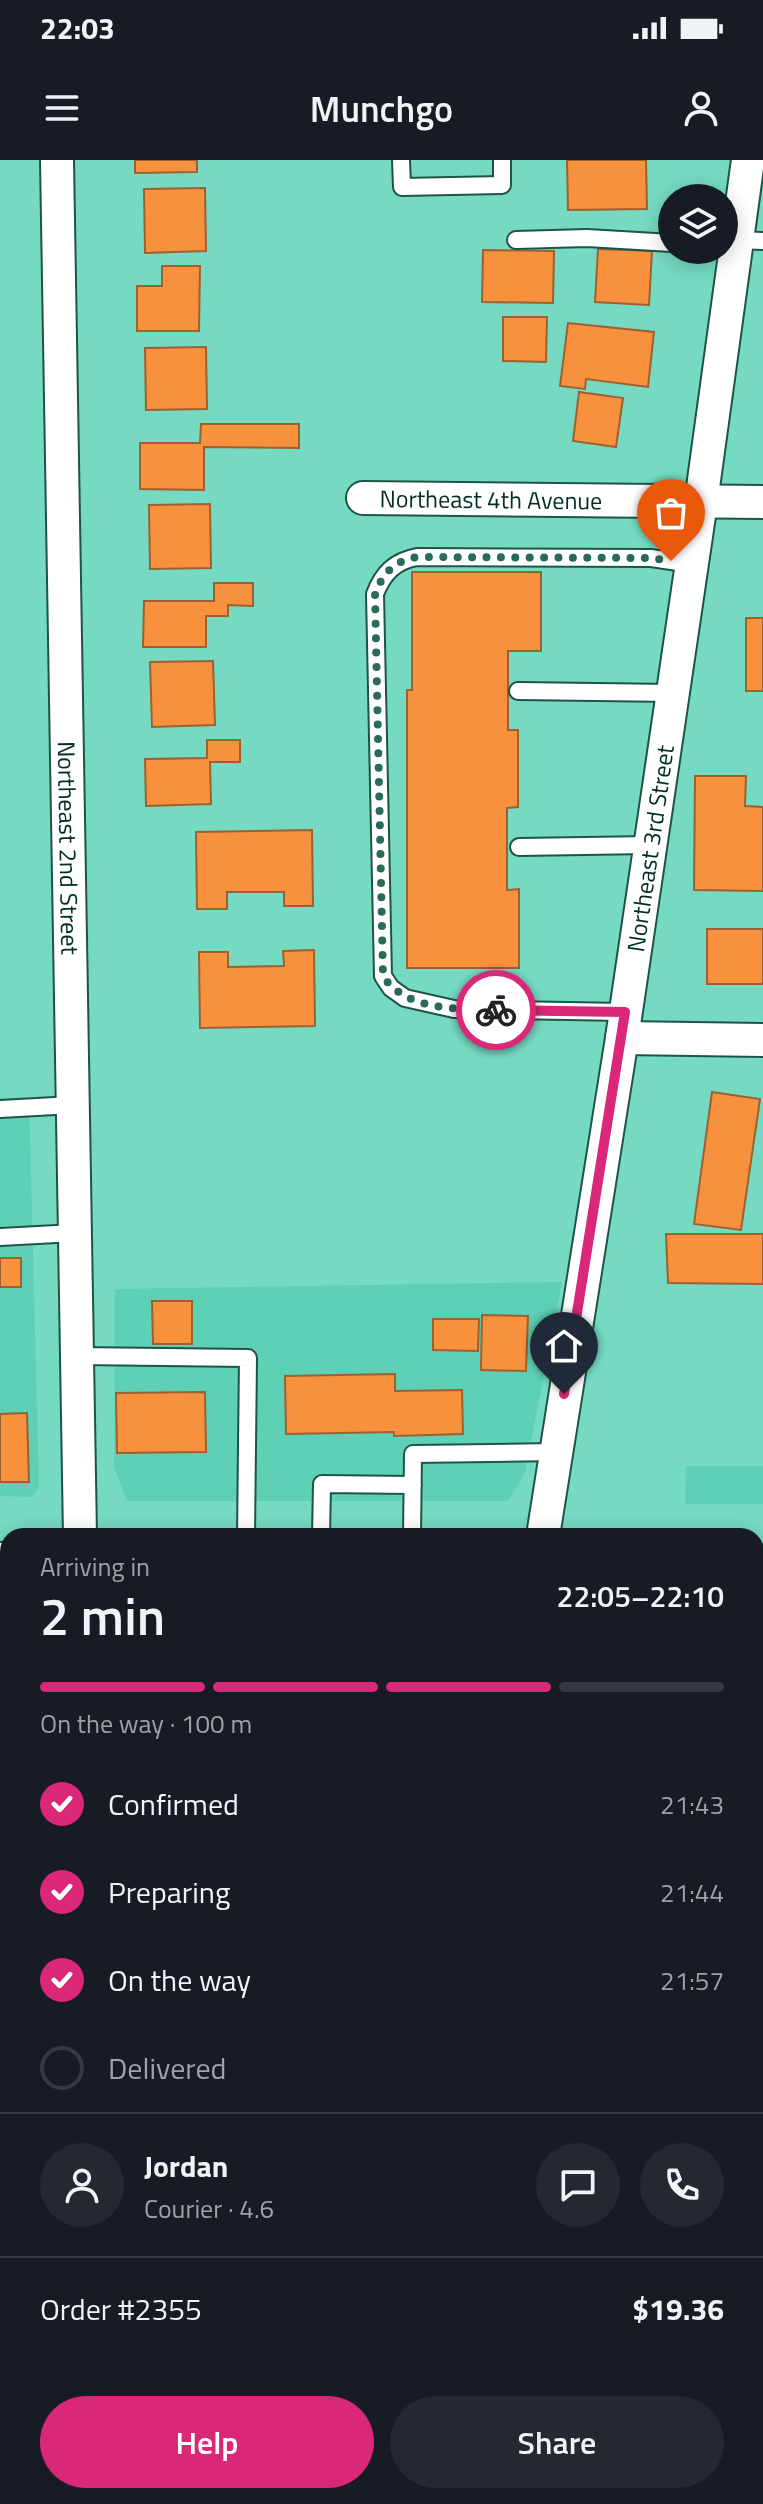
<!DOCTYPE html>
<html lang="en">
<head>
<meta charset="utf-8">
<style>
	:root { --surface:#171b24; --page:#242831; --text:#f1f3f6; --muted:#9ea1a6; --line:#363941; --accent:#db2777 }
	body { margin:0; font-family:"Titillium Web",sans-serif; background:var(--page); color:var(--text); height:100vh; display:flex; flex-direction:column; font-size:30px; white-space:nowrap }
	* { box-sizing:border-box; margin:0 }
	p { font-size:26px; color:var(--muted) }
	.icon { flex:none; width:44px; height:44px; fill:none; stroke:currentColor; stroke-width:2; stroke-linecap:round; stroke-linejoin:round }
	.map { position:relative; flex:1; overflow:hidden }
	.sheet { position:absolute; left:0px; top:1368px; width:764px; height:976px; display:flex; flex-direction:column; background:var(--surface); border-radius:24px 24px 0 0; box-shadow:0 4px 20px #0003 }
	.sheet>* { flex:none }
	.fabs { position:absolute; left:658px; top:24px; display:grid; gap:16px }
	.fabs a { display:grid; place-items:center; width:80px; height:80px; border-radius:50%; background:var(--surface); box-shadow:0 4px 20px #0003; font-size:40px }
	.pin { position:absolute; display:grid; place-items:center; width:68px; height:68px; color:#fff; margin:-82px -34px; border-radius:50% 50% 50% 0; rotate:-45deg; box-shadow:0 0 8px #0007 }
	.pin .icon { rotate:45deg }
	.courier { position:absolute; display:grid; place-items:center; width:80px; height:80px; margin:-40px; border:6px solid #db2777; border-radius:50%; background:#fff; color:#222; box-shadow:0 2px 10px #0007 }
	.summary em { font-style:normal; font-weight:600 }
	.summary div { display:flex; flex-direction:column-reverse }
	.summary { display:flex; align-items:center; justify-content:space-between; height:136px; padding:0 40px }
	h1 { font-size:52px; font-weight:600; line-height:60px }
	.bar { display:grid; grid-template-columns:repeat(4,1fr); gap:12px 8px; align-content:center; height:96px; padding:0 40px }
	.bar i { height:10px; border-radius:6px; background:var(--line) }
	.bar .active { background:var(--accent) }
	.bar p { grid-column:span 4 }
	.line { display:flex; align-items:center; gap:20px; padding:0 40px; border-top:2px solid var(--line) }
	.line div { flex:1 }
	.round { display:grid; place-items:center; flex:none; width:84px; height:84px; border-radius:42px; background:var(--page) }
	ol { padding:0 40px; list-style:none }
	li { display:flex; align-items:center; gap:24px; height:88px }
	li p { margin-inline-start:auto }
	li .icon { padding:8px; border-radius:50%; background:var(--accent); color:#fff; stroke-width:4 }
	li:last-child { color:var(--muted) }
	li i { width:44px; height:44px; border:4px solid var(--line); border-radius:50% }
	.action { display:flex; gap:16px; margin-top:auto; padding:16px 40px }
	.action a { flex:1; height:92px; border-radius:48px; background:var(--accent); color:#fff; font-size:32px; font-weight:600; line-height:92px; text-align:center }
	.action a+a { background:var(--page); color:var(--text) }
	.status { display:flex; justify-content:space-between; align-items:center; height:56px; padding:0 40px; background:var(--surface); direction:ltr }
	.status svg { height:22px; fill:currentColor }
	header { display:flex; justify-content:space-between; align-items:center; height:104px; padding:0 40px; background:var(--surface); font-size:36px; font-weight:600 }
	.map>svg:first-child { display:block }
	.built { fill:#5ed0b6 }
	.building { fill:#f7913e; stroke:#9d6031; stroke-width:2 }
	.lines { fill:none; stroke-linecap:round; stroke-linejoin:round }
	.service-casing { stroke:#1e5448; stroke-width:20 }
	.minor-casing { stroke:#1e5448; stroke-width:36 }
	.primary-casing { stroke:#1e5448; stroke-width:48 }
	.service { stroke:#fff; stroke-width:16 }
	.minor { stroke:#fff; stroke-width:32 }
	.primary { stroke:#fff; stroke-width:44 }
	.done { stroke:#296a5c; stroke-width:8; stroke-dasharray:0 14.4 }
	.route { stroke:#db2777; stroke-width:10 }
	.labels { text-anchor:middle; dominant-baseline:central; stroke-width:6; stroke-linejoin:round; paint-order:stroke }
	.street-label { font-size:24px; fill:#002e25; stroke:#76dac2 }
</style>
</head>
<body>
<div class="status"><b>22:03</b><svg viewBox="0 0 49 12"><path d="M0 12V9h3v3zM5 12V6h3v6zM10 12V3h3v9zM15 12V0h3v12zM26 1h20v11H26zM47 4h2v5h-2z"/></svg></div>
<header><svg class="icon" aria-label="menu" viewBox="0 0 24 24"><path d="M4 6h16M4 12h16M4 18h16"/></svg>Munchgo<svg class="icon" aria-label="person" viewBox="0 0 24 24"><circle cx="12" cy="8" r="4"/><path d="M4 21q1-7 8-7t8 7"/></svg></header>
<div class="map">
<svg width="763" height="2344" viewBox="0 0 763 2344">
	<rect width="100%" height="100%" fill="#76dac2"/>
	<path class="built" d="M29 937 39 1327 32 1337 0 1336V938Z
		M562 1122 525 1313 508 1341H127L114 1307 115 1129Z
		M686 1306H763V1344H685Z
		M0 1473H8V1689H0Z"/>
	<path class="building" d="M135 0H197V12L135 13Z
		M567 0H646L647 49 568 50Z
		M205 28 206 91 145 93 144 29Z
		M598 89 652 91 649 145 595 142Z
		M483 90 554 91 553 143 482 142Z
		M162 106H200L199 171H137V126H162Z
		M503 157H547L546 202 503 201Z
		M568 163 654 172 648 227 586 219 585 229 560 226Z
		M206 187 207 249 146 250 145 188Z
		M579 232 623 238 616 287 573 281Z
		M201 264H299V288L204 287V330L140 329V283H200Z
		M210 344 211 408 150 409 149 345Z
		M412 412H541V491H508V570H518V647L507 648V730L519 729V808H407V530H412Z
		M214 423H253V446L228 445V456H206V487H143L144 441H214Z
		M746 458H763V531H746Z
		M213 501 215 565 152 567 150 502Z
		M207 580H240V602H210L211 644 146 646 145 599 207 598Z
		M695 616H746L745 646 763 647V731L694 730Z
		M312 670 313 746H284V732H227V749H197L196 672Z
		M707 769H763V824H707Z
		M314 790 315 866 200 868 199 792H228V807L284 806 283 791Z
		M712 932 760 939 741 1070 694 1064Z
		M666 1074H763V1124L668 1123Z
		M0 1098H21V1127H0Z
		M152 1141H192V1184H153Z
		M482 1155 528 1156 526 1211 481 1210Z
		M433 1159H479L478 1191 433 1190Z
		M395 1214V1231L462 1230 463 1274 394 1276V1272L286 1274 285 1216Z
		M205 1232 206 1292 117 1293 116 1233Z
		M27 1253 29 1322H0V1254Z
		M0 1710H8V1895H0Z
		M0 2099H8V2144H0Z
		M94 2336H143V2344H95Z
		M295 2336H364V2344H295Z
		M449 2336H520V2344H449Z"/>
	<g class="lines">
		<g class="service-casing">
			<path id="service" d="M401 0 402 27 502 25V0
				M516 80 587 78 672 83
				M737 80 763 81
				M518 531 673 533
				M519 687 650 685
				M625 852 454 849 405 838 391 828 383 816 375 434C383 413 395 401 417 397L651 398 692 404
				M0 949 73 945
				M0 1077 75 1073
				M78 1196 248 1198 246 1376
				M321 1376 322 1324 413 1325
				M412 1376 413 1294 555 1292"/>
		</g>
		<g class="minor-casing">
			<g id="minor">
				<path id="s1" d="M57 0 80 1376"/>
				<path id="s2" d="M363 338 763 342"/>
				<path d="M622 878 763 880"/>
				<path id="s3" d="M543 1376 622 878 701 342 748 0"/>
				<path d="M0 1940H8"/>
				<path d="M556 2336V2344"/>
			</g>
		</g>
		<g class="primary-casing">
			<path id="primary" d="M0 1405H8
				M756 1407 763 1408"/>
		</g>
		<use href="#service" class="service"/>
		<use href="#minor" class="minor"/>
		<use href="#primary" class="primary"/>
	</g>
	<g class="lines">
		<path class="done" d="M496 850C458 849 406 851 383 816L375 434C383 413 394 401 417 397L651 398 671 401"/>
		<path class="route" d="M496 850 625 852 564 1234"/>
	</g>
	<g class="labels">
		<g class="street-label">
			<text stroke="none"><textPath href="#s2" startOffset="128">Northeast 4th Avenue</textPath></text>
			<text stroke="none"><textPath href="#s1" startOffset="688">Northeast 2nd Street</textPath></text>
			<text stroke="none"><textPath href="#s3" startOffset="696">Northeast 3rd Street</textPath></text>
		</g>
	</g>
</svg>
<div class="fabs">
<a><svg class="icon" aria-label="layers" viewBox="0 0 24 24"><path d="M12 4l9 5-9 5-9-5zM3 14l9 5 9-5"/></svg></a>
</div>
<div class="pin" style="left:671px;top:401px;background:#ea580c"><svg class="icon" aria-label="bag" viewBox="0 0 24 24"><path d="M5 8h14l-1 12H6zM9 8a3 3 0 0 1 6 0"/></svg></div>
<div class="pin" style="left:564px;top:1234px;background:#1f2937"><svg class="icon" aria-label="home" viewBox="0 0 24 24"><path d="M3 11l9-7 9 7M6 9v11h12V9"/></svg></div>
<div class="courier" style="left:496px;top:850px"><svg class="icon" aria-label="bike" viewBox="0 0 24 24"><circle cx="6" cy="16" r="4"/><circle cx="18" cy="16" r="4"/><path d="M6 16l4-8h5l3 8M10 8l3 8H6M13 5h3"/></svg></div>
<section class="sheet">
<div class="summary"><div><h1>2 min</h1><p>Arriving in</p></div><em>22:05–22:10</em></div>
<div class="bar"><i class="active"></i><i class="active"></i><i class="active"></i><i></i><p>On the way · 100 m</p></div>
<ol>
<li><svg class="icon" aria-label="check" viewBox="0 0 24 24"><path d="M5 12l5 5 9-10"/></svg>Confirmed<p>21:43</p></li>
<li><svg class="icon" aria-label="check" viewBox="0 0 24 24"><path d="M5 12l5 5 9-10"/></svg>Preparing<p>21:44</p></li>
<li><svg class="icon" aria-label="check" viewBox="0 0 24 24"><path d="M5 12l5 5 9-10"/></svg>On the way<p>21:57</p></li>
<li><i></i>Delivered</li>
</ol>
<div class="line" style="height:144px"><a class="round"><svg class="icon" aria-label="person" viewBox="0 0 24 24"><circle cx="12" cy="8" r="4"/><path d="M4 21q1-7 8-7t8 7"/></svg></a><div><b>Jordan</b><p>Courier · 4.6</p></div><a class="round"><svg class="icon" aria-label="chat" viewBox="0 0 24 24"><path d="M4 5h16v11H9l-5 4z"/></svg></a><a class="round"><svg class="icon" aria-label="phone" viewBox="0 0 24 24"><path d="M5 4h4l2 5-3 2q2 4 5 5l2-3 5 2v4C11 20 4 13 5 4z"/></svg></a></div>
<div class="line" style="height:104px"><div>Order #2355</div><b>$19.36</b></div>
<div class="action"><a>Help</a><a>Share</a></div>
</section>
</div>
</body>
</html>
